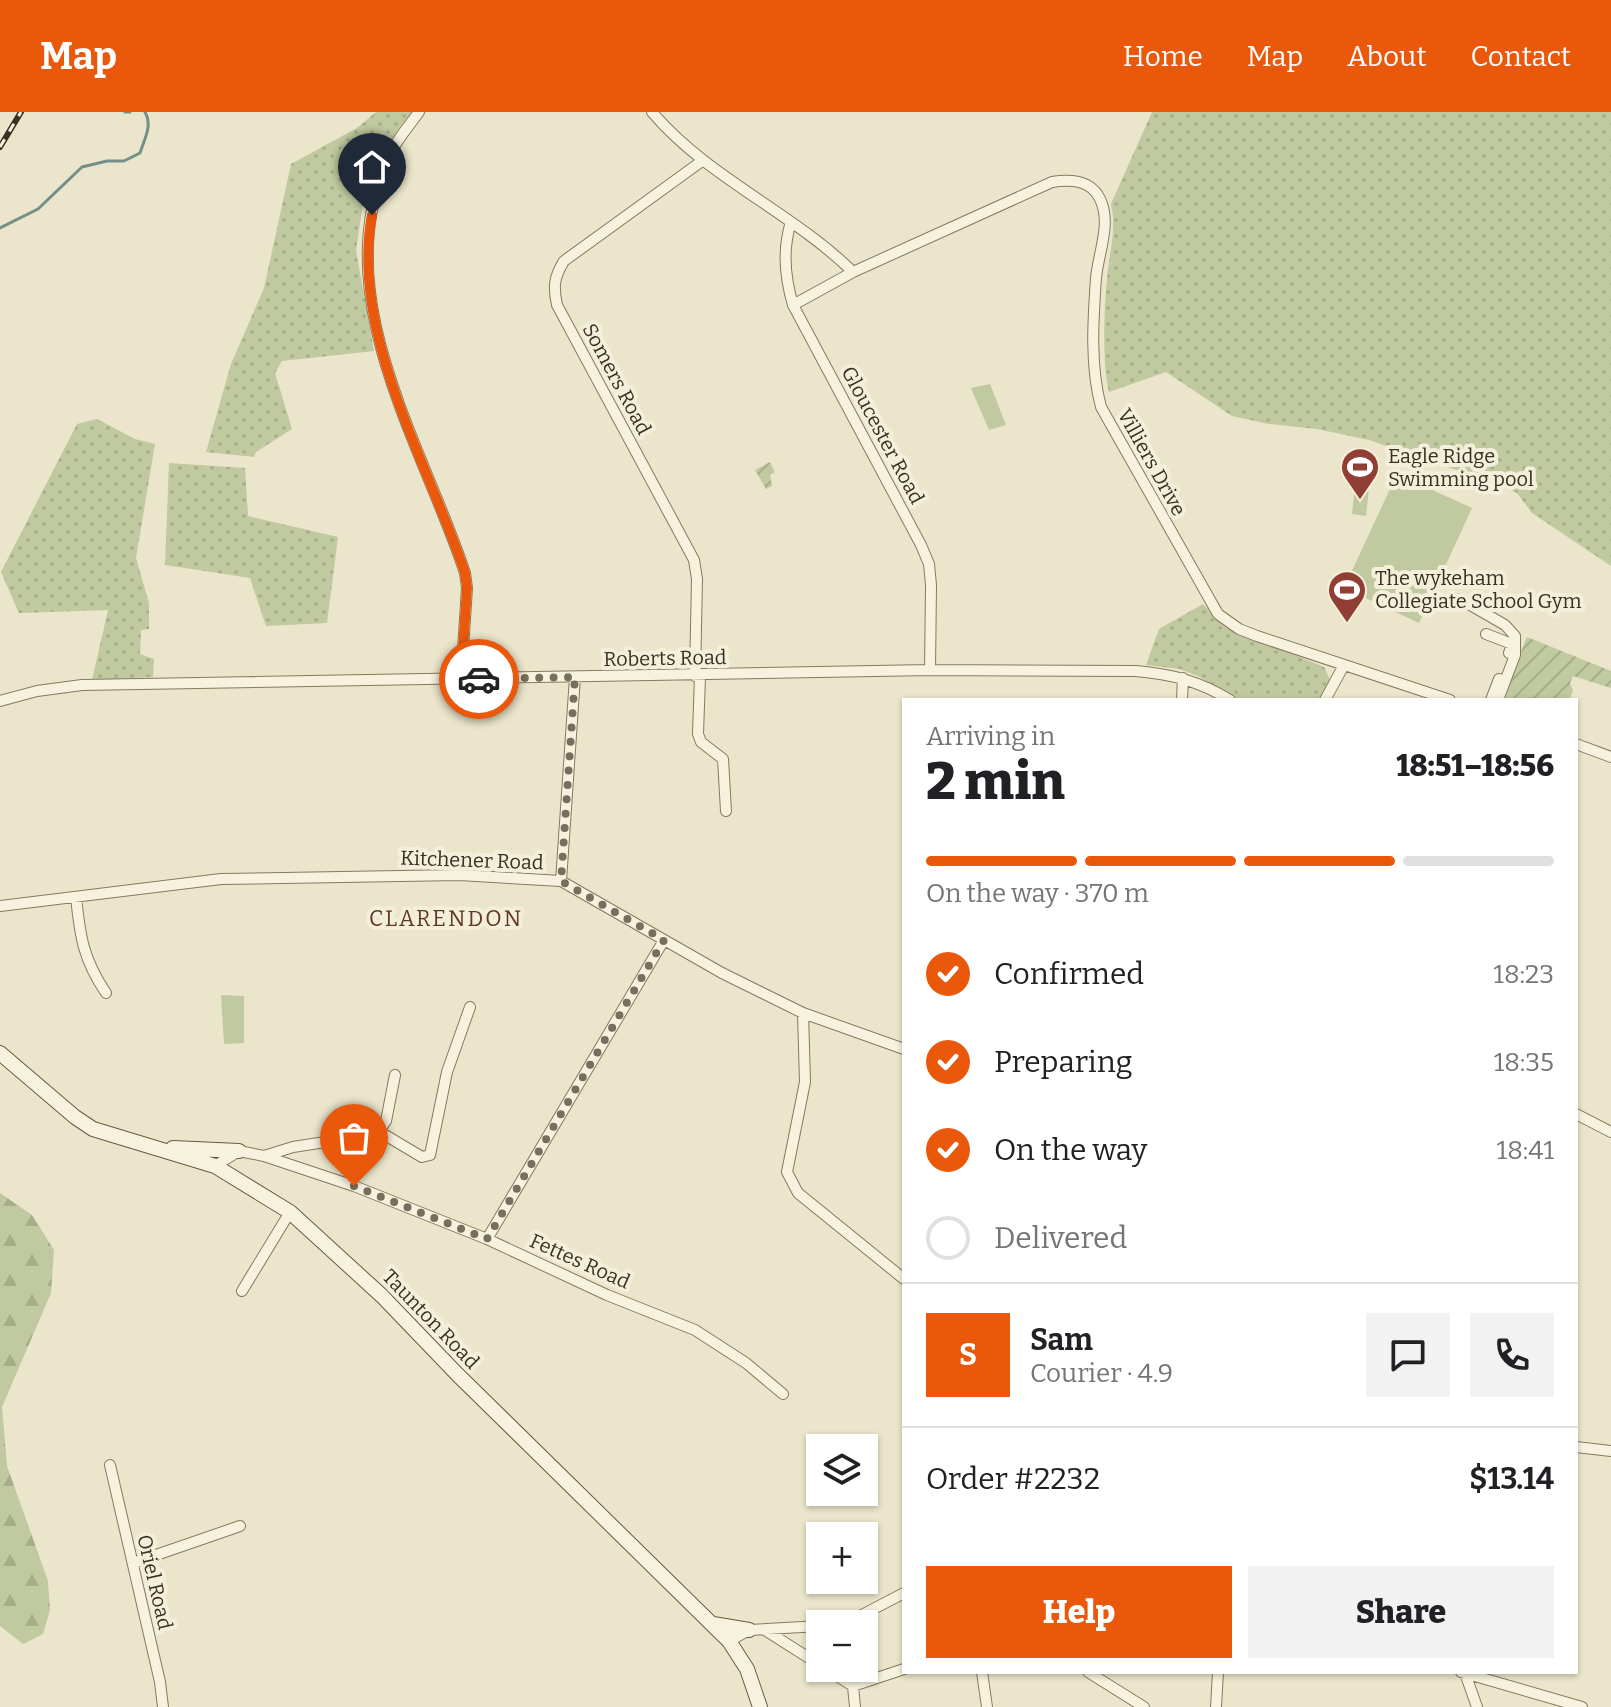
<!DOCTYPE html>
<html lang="en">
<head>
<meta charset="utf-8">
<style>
	:root { --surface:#fff; --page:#f2f2f2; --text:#202124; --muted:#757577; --line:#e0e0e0; --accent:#ea580c }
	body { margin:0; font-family:Bitter,serif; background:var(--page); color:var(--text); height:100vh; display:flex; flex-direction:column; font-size:30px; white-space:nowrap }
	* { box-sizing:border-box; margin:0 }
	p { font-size:26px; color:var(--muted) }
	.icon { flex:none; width:44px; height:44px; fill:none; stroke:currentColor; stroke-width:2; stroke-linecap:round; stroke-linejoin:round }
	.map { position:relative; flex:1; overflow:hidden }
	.panel { position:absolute; left:902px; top:586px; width:676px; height:976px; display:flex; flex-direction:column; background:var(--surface); border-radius:0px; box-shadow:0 2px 6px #0004 }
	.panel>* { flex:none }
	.controls { position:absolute; left:806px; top:1322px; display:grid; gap:16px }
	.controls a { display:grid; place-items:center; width:72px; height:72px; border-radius:0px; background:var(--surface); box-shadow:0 2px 6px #0004; font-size:40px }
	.pin { position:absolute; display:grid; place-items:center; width:68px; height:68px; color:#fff; margin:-82px -34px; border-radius:50% 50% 50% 0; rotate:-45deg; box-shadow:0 0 8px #0007 }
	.pin .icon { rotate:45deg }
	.courier { position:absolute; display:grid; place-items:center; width:80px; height:80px; margin:-40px; border:6px solid #ea580c; border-radius:50%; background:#fff; color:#222; box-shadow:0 2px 10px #0007 }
	.summary em { font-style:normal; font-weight:800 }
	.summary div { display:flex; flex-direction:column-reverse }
	.summary { display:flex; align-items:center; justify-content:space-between; height:136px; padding:0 24px }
	h1 { font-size:52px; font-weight:800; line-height:60px }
	.bar { display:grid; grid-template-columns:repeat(4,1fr); gap:12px 8px; align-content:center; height:96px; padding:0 24px }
	.bar i { height:10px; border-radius:6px; background:var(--line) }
	.bar .selected { background:var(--accent) }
	.bar p { grid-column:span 4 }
	.line { display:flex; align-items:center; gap:20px; padding:0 24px; border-top:2px solid var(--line) }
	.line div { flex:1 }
	.round { display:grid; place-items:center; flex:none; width:84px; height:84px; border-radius:0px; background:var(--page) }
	ol { padding:0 24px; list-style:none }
	li { display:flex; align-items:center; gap:24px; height:88px }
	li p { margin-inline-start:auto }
	li .icon { padding:8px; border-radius:50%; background:var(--accent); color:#fff; stroke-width:4 }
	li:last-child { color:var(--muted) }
	li i { width:44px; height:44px; border:4px solid var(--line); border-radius:50% }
	.button { display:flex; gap:16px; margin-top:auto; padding:16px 24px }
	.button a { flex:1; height:92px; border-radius:0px; background:var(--accent); color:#fff; font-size:32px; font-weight:800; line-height:92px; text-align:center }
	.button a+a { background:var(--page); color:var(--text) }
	header { display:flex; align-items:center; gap:48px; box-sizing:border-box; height:112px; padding:0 40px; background:var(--accent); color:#fff }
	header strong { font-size:38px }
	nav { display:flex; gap:44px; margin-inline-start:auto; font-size:28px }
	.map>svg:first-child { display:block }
	.forest { fill:url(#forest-firs) }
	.park { fill:url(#park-dots) }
	.garden { fill:url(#garden-furrows) }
	.pitch { fill:#c0c99f }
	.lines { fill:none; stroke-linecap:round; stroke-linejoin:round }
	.stream { stroke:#728f8a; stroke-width:3 }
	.street-casing { stroke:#877960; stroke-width:12 }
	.secondary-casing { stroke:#695a43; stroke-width:16 }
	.street { stroke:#f7f2de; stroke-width:10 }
	.secondary { stroke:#f7f2de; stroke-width:14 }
	.rail-casing { stroke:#393022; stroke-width:6 }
	.rail { stroke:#f3efda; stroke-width:3; stroke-dasharray:9; stroke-linecap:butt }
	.done { stroke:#776f5d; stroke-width:8; stroke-dasharray:0 14.4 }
	.route { stroke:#ea580c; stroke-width:10 }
	.labels { text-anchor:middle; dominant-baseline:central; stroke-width:8; stroke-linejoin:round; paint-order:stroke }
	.street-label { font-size:20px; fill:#393022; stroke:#f3efda }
	.poi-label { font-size:20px; fill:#393022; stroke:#f3efda; text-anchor:start }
	.neighbourhood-label { font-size:22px; letter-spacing:2px; fill:#623825; stroke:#f3efda }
</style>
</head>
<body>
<header>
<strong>Map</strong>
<nav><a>Home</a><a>Map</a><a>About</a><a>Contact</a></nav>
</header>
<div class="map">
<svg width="1611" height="1595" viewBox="0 0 1611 1595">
	<defs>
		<pattern id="forest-firs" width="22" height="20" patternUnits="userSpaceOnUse" patternTransform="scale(2)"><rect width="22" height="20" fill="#c0c99f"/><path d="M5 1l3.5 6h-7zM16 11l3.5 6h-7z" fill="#a6ad89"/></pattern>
		<pattern id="park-dots" width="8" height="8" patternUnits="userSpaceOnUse" patternTransform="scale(2)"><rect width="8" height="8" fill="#c0c99f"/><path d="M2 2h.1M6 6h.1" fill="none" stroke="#a6ad89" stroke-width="1.8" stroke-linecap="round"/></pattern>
		<pattern id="garden-furrows" width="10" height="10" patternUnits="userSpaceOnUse" patternTransform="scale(2)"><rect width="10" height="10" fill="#c0c99f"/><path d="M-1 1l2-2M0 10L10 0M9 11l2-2" fill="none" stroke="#a6ad89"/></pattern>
	</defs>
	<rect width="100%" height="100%" fill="#ebe5cb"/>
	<path class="forest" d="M0 1081 32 1103 54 1138 51 1181 2 1295 7 1354 48 1469 50 1498 43 1522 23 1532 0 1514Z"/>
	<path class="park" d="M376 0H412L399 16 366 73 356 138 374 239 282 249 275 261 292 317 256 340 254 345 206 340 231 252 264 176 291 52 357 16Z
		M1152 0H1611V454L1532 401 1517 381 1503 374 1369 328 1317 317 1269 312 1232 304 1166 260 1109 280C1102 251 1104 197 1107 167 1109 140 1117 119 1111 92Z
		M97 307 135 327 155 332 136 446 149 491V517L141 518 140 542 154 547 153 565 92 568 108 498 19 501 1 460 77 312Z
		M169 351 245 356 248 404 338 425 327 511 266 514 250 466 165 453Z
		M1203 492 1224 514 1324 555 1330 568 1321 588H1235L1200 565 1180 557 1146 553 1159 517Z"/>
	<path class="garden" d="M770 350 775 360 770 363 772 374 766 377 755 358Z
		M1527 525 1611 559V576L1573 564 1570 571 1573 579 1569 588H1501Z"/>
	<path class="pitch" d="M990 272 1006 313 989 318 971 276Z
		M1397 362 1472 396 1419 511 1344 476Z
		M1355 374 1369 376 1366 404 1352 402Z
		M221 883 244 884V931L224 932Z"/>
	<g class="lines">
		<path class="stream" d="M125 0H130
			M0 116 38 97 82 55 107 49H124L140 41C144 28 153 13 145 0"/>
		<g class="street-casing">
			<path id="street" d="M419 0C411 11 401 23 394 35 389 43 386 54 382 63 332 193 425 339 465 461L467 476 461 568
				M652 0C708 66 792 100 853 160
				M791 110C782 138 785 166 793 193L921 433 929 452 931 473 930 558
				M793 193 853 160 1052 70C1071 67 1091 68 1100 87 1112 111 1098 142 1096 166 1093 209 1090 254 1101 295L1218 502 1239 517 1257 524 1450 588
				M1460 487 1505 513 1515 524V543L1498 588
				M1486 522 1512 532 1509 541
				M695 564 697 467 694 448 557 193C553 175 554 165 564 149L702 49
				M700 564 698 622 701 630 723 647 726 699
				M1182 588 1183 566
				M1325 588 1344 553
				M1491 588 1499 567
				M0 589 37 579 82 573 930 558 1136 559C1171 562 1199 569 1230 588
				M1576 632 1611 645
				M561 769 575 565
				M76 785C80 824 83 847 106 881
				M0 794 221 767 459 763 561 769 722 861 803 901 904 937
				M803 901 805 970 787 1060 798 1081 904 1167
				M1576 1002 1611 1020
				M380 1020 422 1045 430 1043 447 960 470 895
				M264 1044 293 1035 377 1022 386 1009 395 963
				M215 1054 239 1039 264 1044 354 1074 487 1127 607 1183 695 1218 746 1251 783 1282
				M487 1127 664 828
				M242 1179 290 1100
				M1576 1335 1611 1339
				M110 1353 160 1570 163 1595
				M133 1451 240 1414
				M832 1512 858 1505 904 1481
				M765 1518 820 1553
				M729 1529 749 1518 820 1514
				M824 1556 853 1574 904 1557
				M982 1560 987 1595
				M1088 1560 1144 1595
				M1461 1560 1582 1595
				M1465 1561 1477 1595
				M853 1574 855 1595
				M1216 1595 1218 1560"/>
		</g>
		<g class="secondary-casing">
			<path id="secondary" d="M0 941 75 1005 93 1017 215 1054 290 1100 382 1184 457 1262 729 1529 747 1557 760 1595
				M173 1036 239 1039
				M713 1512 749 1518"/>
		</g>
		<use href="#street" class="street"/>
		<use href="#secondary" class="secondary"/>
		<g class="rail-casing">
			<path id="rail" d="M0 35 21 0"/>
		</g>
		<use href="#rail" class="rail"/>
	</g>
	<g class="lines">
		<path class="done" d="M354 1074 487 1127 664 828 561 769 575 565 479 567"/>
		<path class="route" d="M372 103C350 222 428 350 465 461L467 476 461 568 479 567"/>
	</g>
	<defs>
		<g id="stadium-pin" transform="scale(2)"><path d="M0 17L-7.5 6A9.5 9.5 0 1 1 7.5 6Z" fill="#913e35" stroke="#f3efda"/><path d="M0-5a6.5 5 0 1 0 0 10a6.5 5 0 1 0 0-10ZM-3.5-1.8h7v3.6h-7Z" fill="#fff"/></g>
	</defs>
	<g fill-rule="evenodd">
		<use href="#stadium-pin" x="1360" y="355"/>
		<use href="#stadium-pin" x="1347" y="478"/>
	</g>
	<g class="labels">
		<g class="street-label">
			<text transform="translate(617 267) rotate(62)">Somers Road</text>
			<text transform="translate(883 323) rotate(62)">Gloucester Road</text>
			<text transform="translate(1152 350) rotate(61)">Villiers Drive</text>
			<text transform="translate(665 546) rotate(-1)">Roberts Road</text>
			<text transform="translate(472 748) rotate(2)">Kitchener Road</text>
			<text transform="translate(580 1149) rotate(24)">Fettes Road</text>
			<text transform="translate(431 1207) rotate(46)">Taunton Road</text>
			<text transform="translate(155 1470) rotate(77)">Oriel Road</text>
		</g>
		<g class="poi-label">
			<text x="1388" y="344">Eagle Ridge<tspan x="1388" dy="23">Swimming pool</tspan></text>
			<text x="1375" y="466">The wykeham<tspan x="1375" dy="23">Collegiate School Gym</tspan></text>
		</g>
		<g class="neighbourhood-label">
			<text x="446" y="806">CLARENDON</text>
		</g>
	</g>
</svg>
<div class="controls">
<a><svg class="icon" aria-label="layers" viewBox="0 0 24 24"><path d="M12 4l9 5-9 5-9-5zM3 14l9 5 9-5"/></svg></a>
<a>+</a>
<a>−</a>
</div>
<div class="pin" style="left:354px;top:1074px;background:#ea580c"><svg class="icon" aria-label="bag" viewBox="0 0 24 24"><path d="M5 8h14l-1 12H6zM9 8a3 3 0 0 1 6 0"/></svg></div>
<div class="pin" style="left:372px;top:103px;background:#1f2937"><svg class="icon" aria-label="home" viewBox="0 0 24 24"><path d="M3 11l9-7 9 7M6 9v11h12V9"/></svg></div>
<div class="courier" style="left:479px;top:567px"><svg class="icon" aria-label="car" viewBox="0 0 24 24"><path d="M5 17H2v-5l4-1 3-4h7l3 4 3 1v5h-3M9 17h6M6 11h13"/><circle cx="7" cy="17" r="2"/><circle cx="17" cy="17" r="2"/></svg></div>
<section class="panel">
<div class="summary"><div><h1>2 min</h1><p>Arriving in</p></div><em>18:51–18:56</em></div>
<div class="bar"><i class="selected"></i><i class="selected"></i><i class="selected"></i><i></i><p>On the way · 370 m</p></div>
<ol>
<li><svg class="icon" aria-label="check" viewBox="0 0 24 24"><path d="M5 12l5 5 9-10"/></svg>Confirmed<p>18:23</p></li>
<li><svg class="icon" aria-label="check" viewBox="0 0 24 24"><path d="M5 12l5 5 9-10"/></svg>Preparing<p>18:35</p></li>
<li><svg class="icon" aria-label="check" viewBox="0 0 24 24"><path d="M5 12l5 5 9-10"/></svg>On the way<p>18:41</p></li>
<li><i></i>Delivered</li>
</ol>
<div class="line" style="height:144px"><b class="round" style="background:var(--accent);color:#fff">S</b><div><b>Sam</b><p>Courier · 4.9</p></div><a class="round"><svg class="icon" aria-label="chat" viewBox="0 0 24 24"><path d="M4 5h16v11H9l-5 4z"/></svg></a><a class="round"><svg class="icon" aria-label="phone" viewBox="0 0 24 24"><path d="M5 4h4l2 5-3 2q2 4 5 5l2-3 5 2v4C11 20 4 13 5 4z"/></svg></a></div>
<div class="line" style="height:104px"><div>Order #2232</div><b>$13.14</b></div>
<div class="button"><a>Help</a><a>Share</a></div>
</section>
</div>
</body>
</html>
